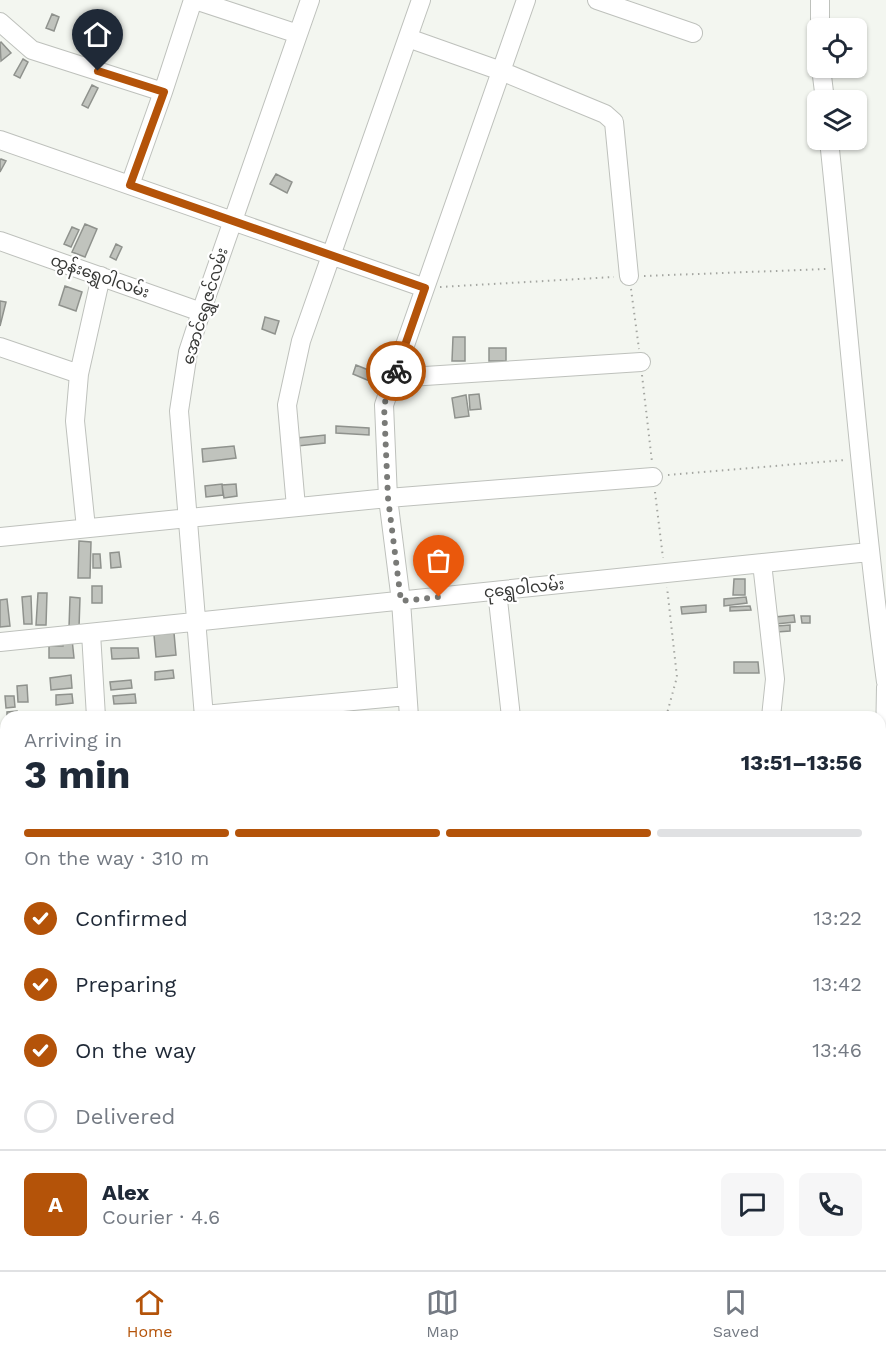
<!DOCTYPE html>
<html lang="en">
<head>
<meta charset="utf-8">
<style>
	:root { --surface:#fff; --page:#f6f6f7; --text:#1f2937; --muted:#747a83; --line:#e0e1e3; --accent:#b45309 }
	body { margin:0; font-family:"Work Sans","Noto Sans Myanmar",sans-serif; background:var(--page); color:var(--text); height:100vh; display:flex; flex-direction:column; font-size:22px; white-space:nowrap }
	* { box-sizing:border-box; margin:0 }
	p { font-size:20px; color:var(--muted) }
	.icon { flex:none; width:33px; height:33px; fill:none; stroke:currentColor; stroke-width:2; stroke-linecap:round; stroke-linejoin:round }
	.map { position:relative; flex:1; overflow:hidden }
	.sheet { position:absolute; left:0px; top:711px; width:886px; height:560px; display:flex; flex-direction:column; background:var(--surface); border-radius:18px 18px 0 0; box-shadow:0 2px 4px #0004 }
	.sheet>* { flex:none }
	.fabs { position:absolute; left:807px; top:18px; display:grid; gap:12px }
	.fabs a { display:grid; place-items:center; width:60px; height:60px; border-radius:9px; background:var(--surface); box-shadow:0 2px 4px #0004; font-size:30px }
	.pin { position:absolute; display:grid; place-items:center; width:51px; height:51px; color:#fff; margin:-62px -26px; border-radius:50% 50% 50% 0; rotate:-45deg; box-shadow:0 0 6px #0007 }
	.pin .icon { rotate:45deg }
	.courier { position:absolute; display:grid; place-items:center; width:60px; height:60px; margin:-30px; border:4px solid #b45309; border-radius:50%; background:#fff; color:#222; box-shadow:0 2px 8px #0007 }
	.headline em { font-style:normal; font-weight:700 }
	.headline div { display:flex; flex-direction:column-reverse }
	.headline { display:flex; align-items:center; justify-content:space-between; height:102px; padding:0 24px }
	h1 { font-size:39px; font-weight:700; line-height:45px }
	.bar { display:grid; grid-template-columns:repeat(4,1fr); gap:9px 6px; align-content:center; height:72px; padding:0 24px }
	.bar i { height:8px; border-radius:4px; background:var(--line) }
	.bar .selected { background:var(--accent) }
	.bar p { grid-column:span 4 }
	.line { display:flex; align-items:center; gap:15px; padding:0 24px; border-top:2px solid var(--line) }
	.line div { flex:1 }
	.round { display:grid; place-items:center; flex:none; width:63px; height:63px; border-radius:9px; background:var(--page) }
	ol { padding:0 24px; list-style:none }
	li { display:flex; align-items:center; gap:18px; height:66px }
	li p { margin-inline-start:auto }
	li .icon { padding:6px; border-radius:50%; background:var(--accent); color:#fff; stroke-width:4 }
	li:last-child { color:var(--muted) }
	li i { width:33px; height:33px; border:3px solid var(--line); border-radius:50% }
	.dock { display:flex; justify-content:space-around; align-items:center; height:84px; border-top:2px solid var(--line); background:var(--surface); font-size:16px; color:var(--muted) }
	.dock a { display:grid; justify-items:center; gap:3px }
	.dock .selected { color:var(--accent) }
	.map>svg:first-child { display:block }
	.water { fill:#acce8d; stroke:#89a173; stroke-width:1.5 }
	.building { fill:#c0c3bd; stroke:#8f928d; stroke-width:1.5 }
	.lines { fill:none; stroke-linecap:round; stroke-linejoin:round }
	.minor-casing { stroke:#bec1bc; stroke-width:20 }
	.path { stroke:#a4a6a1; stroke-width:2; stroke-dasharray:1.5 4.5; stroke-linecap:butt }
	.minor { stroke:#fff; stroke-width:18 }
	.done { stroke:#797a77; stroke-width:6; stroke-dasharray:0 10.8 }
	.route { stroke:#b45309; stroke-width:8 }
	.labels { text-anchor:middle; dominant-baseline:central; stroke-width:4.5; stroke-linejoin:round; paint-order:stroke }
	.street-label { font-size:16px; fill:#373836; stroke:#fff }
</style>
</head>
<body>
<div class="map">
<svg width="886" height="1270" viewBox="0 0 886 1270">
	<rect width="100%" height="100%" fill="#f3f6f0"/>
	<path class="water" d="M886 1139V1270H805L809 1265 880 1264V1148Z"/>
	<path class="building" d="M52 14 59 17 54 31 46 28Z
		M1 42 11 53 1 61 0 43Z
		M23 59 28 62 20 78 14 75Z
		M92 85 98 88 88 108 82 105Z
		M1 159 6 161 0 172V160Z
		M276 174 292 182 287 193 270 184Z
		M85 224 97 229 85 257 72 252Z
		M72 227 79 230 71 247 64 244Z
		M116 244 122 247 116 260 110 257Z
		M65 286 82 292 76 311 59 305Z
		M0 301 6 302 0 326Z
		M265 317 279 321 275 334 262 329Z
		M453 337H465V361H452Z
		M489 348H506V361H489Z
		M356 365 376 373 372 382 353 374Z
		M479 394 481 409 470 410 469 395Z
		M466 395 469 416 455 418 452 398Z
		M336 426 369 428V435L336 433Z
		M325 435V443L298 446 297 438Z
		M234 446 236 458 203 462 202 449Z
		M222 484 223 495 206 497 205 486Z
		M236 484 237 496 224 498 222 485Z
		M79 541 91 542 90 578H78Z
		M119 552 121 567 111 568 110 553Z
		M93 554H100L101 568H93Z
		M734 579H745V595H733Z
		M92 586H102V603H92Z
		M38 593H47L46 625H36Z
		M31 596 32 624H24L22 597Z
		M70 597 80 598 79 628H69Z
		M746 597 747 603 724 606V599Z
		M7 599 10 626 0 627V600Z
		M706 605V612L682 614 681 607Z
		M750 606 751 610 730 611V607Z
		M794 615 795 622 776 624 775 617Z
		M801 616H810V623H802Z
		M790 625V631L777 632V626Z
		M174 633 176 655 156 657 154 635Z
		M72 639 74 658H49V646H63V640Z
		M111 648H138L139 658 112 659Z
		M734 662H758L759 673H734Z
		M173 670 174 678 155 680V672Z
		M71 675 72 688 51 690 50 678Z
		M131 680 132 688 111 690 110 682Z
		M27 685 28 702H18L17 686Z
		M72 694 73 703 56 705V695Z
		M135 694 136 703 114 704 113 696Z
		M5 696H14L15 707 6 708Z
		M17 711V717H7V712Z
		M6 977V996L1 978Z
		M359 1264H370L372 1270H360Z
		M387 1264H399L400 1270H388Z
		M553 1264H578L586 1268 585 1270H561L553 1266Z
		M610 1264H624L622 1270H609Z
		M758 1264H769L780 1270H755Z"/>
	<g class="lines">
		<g class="minor-casing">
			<path id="minor" d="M195 0 298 34
				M597 0 693 33
				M820 0V28
				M0 22 32 50 163 92
				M408 38 501 71 605 114 614 122 629 276
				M821 68 825 100
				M0 140 425 288
				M829 140C848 320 862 502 886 682
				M130 185 163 92 193 0
				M0 241 201 312
				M0 347 79 374
				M394 378 641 362
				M296 507 287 405 301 341 421 0
				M86 528 75 421 79 374 101 276
				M0 537 388 498 653 477
				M762 563 775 679 771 717
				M497 591 511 717
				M91 633 96 717
				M0 642 869 552
				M204 715 407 696
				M204 717 179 411 188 352 201 312 310 0
				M409 717 401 601 388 498 384 405 526 0
				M3 738 6 769
				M880 757 885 742 886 687
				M0 920 6 919
				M0 1029 6 1027
				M0 1132 6 1130
				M78 1264 80 1270
				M216 1264 218 1270
				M325 1264 327 1270
				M514 1264 525 1270
				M274 1270 295 1264
				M666 1270 669 1264"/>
		</g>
		<path class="path" d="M644 276 827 269
			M440 287 614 277
			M631 289 639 349
			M642 375 652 462
			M668 475 845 460
			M655 492 663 558
			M666 717 677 677 667 587"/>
		<use href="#minor" class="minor"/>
	</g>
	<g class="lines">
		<path class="done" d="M396 371 384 405 388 498 401 601 439 597"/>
		<path class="route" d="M98 71 164 92 130 185 425 288 396 371"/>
	</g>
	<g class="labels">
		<g class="street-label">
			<text transform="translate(100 276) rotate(19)">ထွန်းရွှေဝါလမ်း</text>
			<text transform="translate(205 306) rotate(-73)">အောင်ရွှေဇင်လမ်း</text>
			<text transform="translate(524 588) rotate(-6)">ငုရွှေဝါလမ်း</text>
		</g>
	</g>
</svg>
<div class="fabs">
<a><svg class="icon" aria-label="locate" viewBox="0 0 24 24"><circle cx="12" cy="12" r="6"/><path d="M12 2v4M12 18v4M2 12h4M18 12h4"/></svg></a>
<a><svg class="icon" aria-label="layers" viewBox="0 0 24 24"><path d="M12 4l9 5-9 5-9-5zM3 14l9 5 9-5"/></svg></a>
</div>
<div class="pin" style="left:439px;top:597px;background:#ea580c"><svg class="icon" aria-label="bag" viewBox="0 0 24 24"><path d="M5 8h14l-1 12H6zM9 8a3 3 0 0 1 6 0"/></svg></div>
<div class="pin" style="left:98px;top:71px;background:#1f2937"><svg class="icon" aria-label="home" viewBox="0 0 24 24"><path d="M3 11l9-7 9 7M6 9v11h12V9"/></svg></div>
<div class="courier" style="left:396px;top:371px"><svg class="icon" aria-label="bike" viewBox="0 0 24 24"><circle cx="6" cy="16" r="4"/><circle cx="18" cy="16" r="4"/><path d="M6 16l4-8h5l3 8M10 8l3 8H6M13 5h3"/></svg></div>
<section class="sheet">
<div class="headline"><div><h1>3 min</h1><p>Arriving in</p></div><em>13:51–13:56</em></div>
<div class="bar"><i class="selected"></i><i class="selected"></i><i class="selected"></i><i></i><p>On the way · 310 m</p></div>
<ol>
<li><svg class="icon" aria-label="check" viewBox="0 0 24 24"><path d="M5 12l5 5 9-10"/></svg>Confirmed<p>13:22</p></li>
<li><svg class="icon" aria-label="check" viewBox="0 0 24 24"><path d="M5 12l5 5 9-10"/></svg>Preparing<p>13:42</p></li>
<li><svg class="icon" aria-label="check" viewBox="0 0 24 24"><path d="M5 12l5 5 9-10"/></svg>On the way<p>13:46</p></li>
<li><i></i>Delivered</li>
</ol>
<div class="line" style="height:108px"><b class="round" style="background:var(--accent);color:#fff">A</b><div><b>Alex</b><p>Courier · 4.6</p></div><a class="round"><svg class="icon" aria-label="chat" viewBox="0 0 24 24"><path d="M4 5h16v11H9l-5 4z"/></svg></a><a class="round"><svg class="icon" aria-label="phone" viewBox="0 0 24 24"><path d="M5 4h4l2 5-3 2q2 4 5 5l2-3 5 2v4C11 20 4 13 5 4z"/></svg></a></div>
</section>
</div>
<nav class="dock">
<a class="selected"><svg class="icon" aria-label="home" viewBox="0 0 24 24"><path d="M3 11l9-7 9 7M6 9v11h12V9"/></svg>Home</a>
<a><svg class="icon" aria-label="map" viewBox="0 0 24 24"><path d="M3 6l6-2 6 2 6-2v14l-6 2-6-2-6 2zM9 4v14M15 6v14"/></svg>Map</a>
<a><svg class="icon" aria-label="saved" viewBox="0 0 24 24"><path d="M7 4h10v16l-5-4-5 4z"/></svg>Saved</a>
</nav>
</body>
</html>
